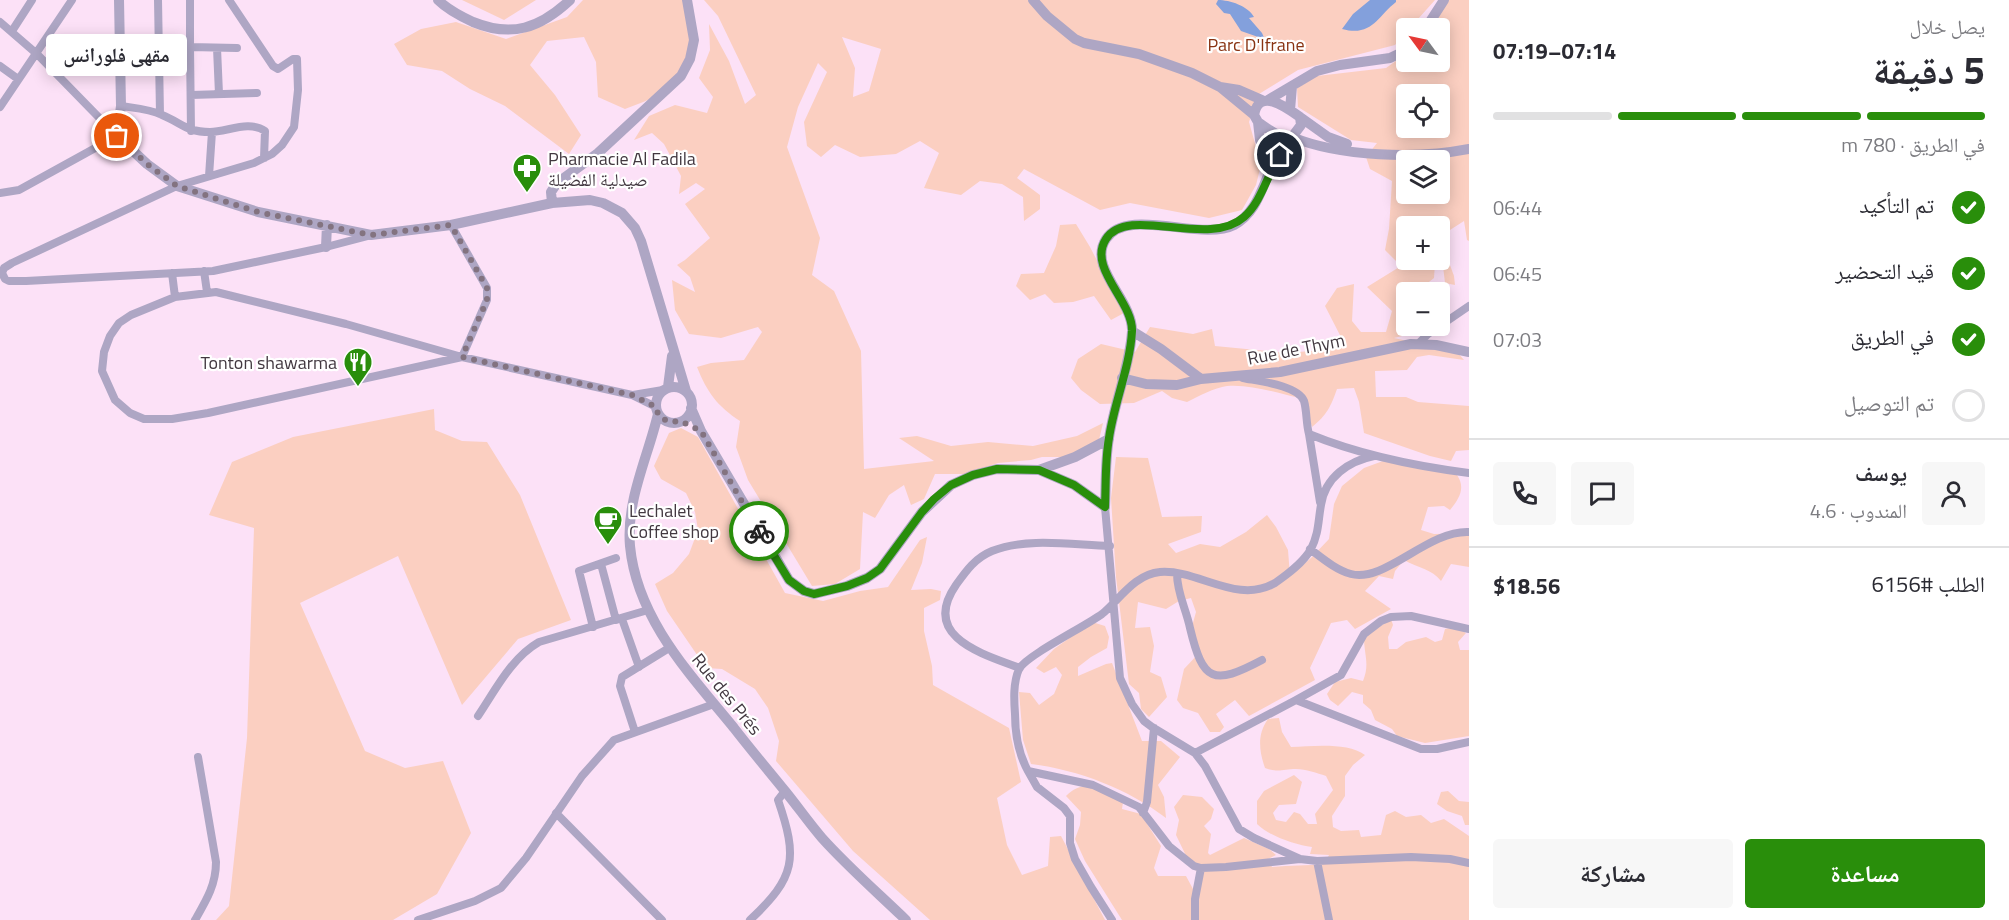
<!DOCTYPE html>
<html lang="ar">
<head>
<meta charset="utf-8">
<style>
	:root { --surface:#fff; --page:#f7f7f7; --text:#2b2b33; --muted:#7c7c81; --line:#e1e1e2; --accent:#298e0b }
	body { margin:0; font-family:"Titillium Web","Noto Naskh Arabic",sans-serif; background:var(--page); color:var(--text); direction:rtl; height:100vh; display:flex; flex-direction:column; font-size:22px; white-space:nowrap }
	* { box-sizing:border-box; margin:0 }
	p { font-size:20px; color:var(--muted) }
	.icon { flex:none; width:33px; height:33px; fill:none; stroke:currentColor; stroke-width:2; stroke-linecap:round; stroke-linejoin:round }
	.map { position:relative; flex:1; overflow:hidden; direction:ltr }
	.sheet { display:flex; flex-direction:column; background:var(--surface); width:540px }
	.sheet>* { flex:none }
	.needle { width:39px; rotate:303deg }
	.tools { position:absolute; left:1396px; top:18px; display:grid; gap:12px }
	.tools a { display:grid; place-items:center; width:54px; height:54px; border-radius:6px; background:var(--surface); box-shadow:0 3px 15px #0003; font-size:30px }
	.pin { position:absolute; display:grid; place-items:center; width:51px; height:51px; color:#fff; margin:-26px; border:3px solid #fff; border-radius:50%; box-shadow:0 2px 6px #0007 }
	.courier { position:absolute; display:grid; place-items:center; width:60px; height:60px; margin:-30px; border:4px solid #298e0b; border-radius:50%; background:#fff; color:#222; box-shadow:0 2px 8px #0007 }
	.bubble { position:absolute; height:42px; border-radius:6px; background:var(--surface); box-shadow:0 3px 15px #0003; font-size:20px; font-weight:700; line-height:42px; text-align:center; direction:rtl }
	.overview em { font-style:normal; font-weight:700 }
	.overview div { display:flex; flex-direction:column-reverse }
	.overview { display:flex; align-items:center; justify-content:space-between; height:102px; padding:0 24px }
	h1 { font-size:39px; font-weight:700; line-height:45px }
	.bar { display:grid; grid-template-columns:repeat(4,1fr); gap:9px 6px; align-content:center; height:72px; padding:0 24px }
	.bar i { height:8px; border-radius:4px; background:var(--line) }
	.bar .current { background:var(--accent) }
	.bar p { grid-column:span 4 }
	.line { display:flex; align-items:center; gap:15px; padding:0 24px; border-top:2px solid var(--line) }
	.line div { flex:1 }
	.round { display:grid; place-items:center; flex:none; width:63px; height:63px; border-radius:6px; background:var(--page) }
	ol { padding:0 24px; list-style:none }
	li { display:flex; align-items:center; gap:18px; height:66px }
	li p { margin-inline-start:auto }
	li .icon { padding:6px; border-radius:50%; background:var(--accent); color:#fff; stroke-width:4 }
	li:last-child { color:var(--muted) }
	li i { width:33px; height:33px; border:3px solid var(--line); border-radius:50% }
	.action { display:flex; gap:12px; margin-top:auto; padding:12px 24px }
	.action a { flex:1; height:69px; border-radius:6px; background:var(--accent); color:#fff; font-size:24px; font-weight:700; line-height:69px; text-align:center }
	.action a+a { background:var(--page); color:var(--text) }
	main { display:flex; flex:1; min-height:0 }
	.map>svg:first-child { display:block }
	.green { fill:#fbcfc1; fill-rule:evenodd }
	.water { fill:#83a0dc }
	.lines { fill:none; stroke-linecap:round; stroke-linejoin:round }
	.minor { stroke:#aea6c4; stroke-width:8 }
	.tertiary { stroke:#aea6c4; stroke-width:10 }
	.done { stroke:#837380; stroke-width:6; stroke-dasharray:0 10.8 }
	.route { stroke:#298e0b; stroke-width:8 }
	.labels { text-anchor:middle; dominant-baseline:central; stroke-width:4.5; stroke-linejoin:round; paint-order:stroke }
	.park-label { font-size:18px; fill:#883312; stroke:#fff }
	.poi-label { font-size:18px; fill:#423840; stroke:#fff; text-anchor:start }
	.street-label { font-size:18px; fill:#423840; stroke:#fff }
</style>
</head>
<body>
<main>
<section class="sheet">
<div class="overview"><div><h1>5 دقيقة</h1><p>يصل خلال</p></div><em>07:14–07:19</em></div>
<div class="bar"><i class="current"></i><i class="current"></i><i class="current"></i><i></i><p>في الطريق · 780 m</p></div>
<ol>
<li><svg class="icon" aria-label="check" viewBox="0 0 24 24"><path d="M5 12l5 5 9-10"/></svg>تم التأكيد<p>06:44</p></li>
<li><svg class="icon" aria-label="check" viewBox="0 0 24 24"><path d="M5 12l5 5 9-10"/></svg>قيد التحضير<p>06:45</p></li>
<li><svg class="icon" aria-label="check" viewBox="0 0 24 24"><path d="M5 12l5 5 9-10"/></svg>في الطريق<p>07:03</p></li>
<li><i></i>تم التوصيل</li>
</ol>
<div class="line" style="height:108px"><a class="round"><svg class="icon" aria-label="person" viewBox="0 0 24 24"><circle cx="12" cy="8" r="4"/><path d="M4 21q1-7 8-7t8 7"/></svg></a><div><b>يوسف</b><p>المندوب · 4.6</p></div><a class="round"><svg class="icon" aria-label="chat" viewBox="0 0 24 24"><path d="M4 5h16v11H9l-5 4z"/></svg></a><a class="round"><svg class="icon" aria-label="phone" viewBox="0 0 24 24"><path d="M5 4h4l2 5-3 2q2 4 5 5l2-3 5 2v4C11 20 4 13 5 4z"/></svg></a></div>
<div class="line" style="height:78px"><div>الطلب #6156</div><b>$18.56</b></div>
<div class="action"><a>مساعدة</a><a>مشاركة</a></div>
</section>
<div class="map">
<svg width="1469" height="920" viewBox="0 0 1469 920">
	<rect width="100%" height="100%" fill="#fce1f7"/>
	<path class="green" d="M462 0H536L504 20Z
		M583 0H689C693 34 692 73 660 94 650 100 637 104 625 109L598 97 596 62 584 37 547 41 530 65 555 95 581 135 569 154 505 106 470 89 442 71 407 65 394 44 421 29 456 22 506 39 567 17Z
		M704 0H1435L1410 28H1407V31L1395 45 1298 70 1259 94 1249 122 1261 165 1256 185 1242 210 1209 218 1130 203 1100 210 1024 169 1017 178 1040 195V209L1024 221 1023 197 1002 184 980 181 961 195 924 188 939 153 920 141 896 154 860 157 835 145 821 157 807 146 804 122 827 72 818 63 798 107 787 147 820 238 812 275 834 291 861 351 864 469 934 461 899 438 917 436 951 446 988 442 1033 446 1077 436 1103 423 1099 440 1066 457H1042L1031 460 998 463 965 474H935L924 499 911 505 904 485 889 495 875 518 863 512 860 569 835 584 812 586 748 480 736 447 740 421C717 406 707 392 697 367L711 363 744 360 762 332 758 327 721 338 689 334 675 310 672 280 695 292 690 277 677 265 685 260 710 238 685 204 705 189 696 183 679 194 681 176 664 144 652 133 634 140 649 116 675 105 707 113 713 97 699 78 710 50 709 24 729 61 745 104 756 95 718 16ZM842 37 881 49 869 91 853 97 855 68Z
		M1448 0H1469V241L1467 240 1464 221 1450 230 1443 246 1454 276 1455 285 1445 283 1443 266 1435 263 1434 278 1420 289 1421 292H1407V326H1424L1415 333 1394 338 1457 352 1464 360 1429 355 1417 357 1407 370 1375 371 1376 397H1406L1418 402 1469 406V450L1456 451 1451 461 1430 456 1364 433 1359 402 1354 388 1337 389C1331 406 1327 415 1312 427L1303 399C1280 394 1252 384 1227 386 1214 388 1199 396 1187 402L1172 398 1162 391 1134 403 1100 404 1081 390 1071 378 1078 359 1101 344 1135 352 1150 327 1193 334 1212 329 1215 346 1286 353 1336 349 1343 341 1325 306 1337 288 1354 284 1352 321 1361 332H1386L1392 311 1367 287 1401 266 1385 250 1389 229 1392 181 1370 169 1366 157 1377 143 1351 140 1298 107 1297 88 1317 76 1386 68 1407 53V62H1440V28H1428ZM1407 94H1440V128H1407ZM1407 160H1440V194H1407ZM1407 226H1440V260H1407Z
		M1076 224 1090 247 1124 313 1111 320 1094 296 1073 302 1054 303 1045 294 1030 300 1016 286 1021 274 1044 273 1056 246 1060 225Z
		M434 409 435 430 462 441 487 442 520 495 571 620 518 639 462 705 398 556 300 603 365 751 405 768 443 761 471 833 437 894 393 920H216L229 906 247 738 254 528 209 515 232 462 293 437Z
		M681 428 698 437 785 593 823 601 860 591 888 587 920 540 927 537 922 563 911 590 931 589 941 591 940 600 924 608V631L932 666 933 685 1009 728 1021 782 997 798 1007 845 1022 875 1048 866 1050 837 1061 836 1105 920H930L853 851 776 761 779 741 768 708 755 689 722 669 706 668 667 611 655 584 673 573 689 554 698 530 695 512 686 493 661 479 654 466 669 433Z
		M1116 457 1148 458 1162 517 1202 516 1201 532 1168 544 1176 553 1200 544 1220 547 1246 532 1267 515 1276 527 1288 550 1290 576 1311 558 1329 539 1334 504 1342 486 1364 468 1383 461 1457 475C1466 488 1459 499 1450 510L1444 506 1428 507 1421 530 1434 534 1469 533V567L1451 564 1441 581C1432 569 1418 568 1404 560L1395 571 1393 579 1379 576 1365 591 1391 609 1355 629 1347 620 1331 623 1310 668 1315 680 1249 716 1235 700 1216 714 1224 727 1220 732H1210L1198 713 1183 708 1177 700 1184 669 1199 653 1191 630 1196 612 1191 598 1179 601 1166 609 1138 602 1135 628 1150 627 1154 646 1150 672 1161 677 1167 697 1149 717 1141 709 1139 693 1129 684 1116 577 1111 498Z
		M1391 619 1393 625 1388 637 1389 649H1397L1406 642 1426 637 1435 642 1442 640 1445 629 1455 627 1466 633 1458 642 1460 650H1469V736L1425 743 1397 736 1392 729 1375 720 1371 710 1363 703V695L1352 692 1338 706 1330 700 1327 694 1335 682 1351 678 1363 681C1370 664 1364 655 1364 637Z
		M1092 622 1105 626 1109 637 1107 648 1091 657 1078 667V676L1106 664 1112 663 1142 741H1161L1180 757 1158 785 1164 797 1166 818C1128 789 1079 770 1031 764L1023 740 1019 692 1030 693 1039 705 1054 694 1062 675 1056 667 1044 673 1036 668 1054 649Z
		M1279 718 1282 732 1291 747C1313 746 1348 742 1365 755L1353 765 1345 776V796L1332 816 1333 827 1341 831 1359 830 1361 837 1381 835 1386 815 1395 811 1406 817 1421 815 1431 823 1444 819 1469 836V920H1122L1085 861 1075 839 1080 825 1081 812 1066 796C1086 776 1101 791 1123 802L1122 809 1141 814 1161 846 1154 868 1158 876H1186L1193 889 1198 873 1190 864 1176 835 1179 820 1174 807 1183 795 1202 797 1214 809 1211 819 1204 826 1211 834 1208 853 1210 855 1244 838 1269 849 1276 855 1268 859 1272 867C1290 865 1307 866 1324 864L1329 855 1310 854 1312 847C1295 845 1269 836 1257 824V801L1264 791 1294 775 1302 782 1296 804 1279 805 1273 813 1276 820 1286 822 1294 812 1300 814 1308 824H1317L1315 814 1333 790 1326 776C1317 773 1306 769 1296 769 1283 769 1279 773 1265 768 1259 751 1257 734 1268 719Z
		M1448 791 1459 801 1469 802V825H1465L1462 816 1447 811 1437 804 1441 792Z"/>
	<path class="water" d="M1218 0C1230 0 1248 6 1254 17L1249 18 1262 33 1266 42 1261 38 1241 31 1230 14 1224 13 1216 4Z
		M1370 0H1396V2C1377 17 1372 37 1342 29L1353 14Z"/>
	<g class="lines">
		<path class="minor" d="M158 0 160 114
			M229 0 273 66 278 69 293 59H297L298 90 294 127 282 145 272 154 254 163 177 186 12 263 4 268 2 273 5 279 9 281H26L213 271 326 247 368 236
			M0 22 37 54 117 136 19 190 0 193
			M12 31 32 0
			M217 48 219 94
			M121 49 190 47V0
			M0 66 18 79
			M191 95 257 93
			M121 106C134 108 150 109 162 115 182 123 186 132 210 132 227 132 249 120 265 131L264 158
			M0 107 72 0
			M191 131 190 47 237 48
			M209 176 212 132
			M451 225 487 288V300L462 357 208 413 172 419H144L130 413 115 400 102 371 104 352 110 336 119 323 131 315 175 297 216 292 346 324 462 357 632 395 656 407
			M204 271 207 292
			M172 273 175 297
			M1418 344 1428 334 1469 306
			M1243 378C1257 381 1298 385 1304 401 1307 411 1306 424 1309 434 1360 455 1414 466 1469 473
			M633 395 663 390
			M1309 434 1320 502
			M1105 507 1120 678 1132 704 1144 721 1152 727 1195 753 1205 766 1239 829 1254 838 1300 859 1317 861 1411 857 1450 859 1469 863
			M1310 549C1322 558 1336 570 1351 574 1385 583 1428 530 1469 532
			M601 564 616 620
			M1177 574C1177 593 1186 609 1190 628 1203 682 1213 686 1262 660
			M622 619 639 667
			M593 627 579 571 616 558
			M1020 668C983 654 920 637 956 585 966 571 975 558 992 551 1027 537 1073 545 1110 546
			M1296 700 1341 675 1364 634 1381 621 1391 617 1411 616 1469 629
			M478 716C495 691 511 658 539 642L648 610
			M635 732 620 686 622 677 669 648
			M1195 753 1296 700 1421 749H1437L1469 742
			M1028 771 1037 787 1064 808 1070 816V843L1075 859 1091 887 1112 920
			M556 813 662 920
			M1143 813 1147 802 1154 728
			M1300 859 1226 867 1201 868 1194 866 1169 846 1139 807 1093 785 1028 771C1018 753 1015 735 1015 714 1014 700 1013 683 1019 669 1027 655 1086 626 1102 614 1119 600 1135 574 1160 572 1198 569 1237 605 1275 583 1288 574 1303 563 1311 549 1319 533 1318 521 1321 505 1325 477 1349 461 1374 456
			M1317 861 1329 920
			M195 920C206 901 216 885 216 862L198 757
			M418 920 475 901 501 888 526 858 582 776 614 740 714 704
			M750 920C796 877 798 858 778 800L785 791
			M1195 920V899L1201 868"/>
		<path class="tertiary" d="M119 0 121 106 117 136 147 164 177 186 258 212 371 235 451 225 552 203 590 200 603 203 622 213 635 228 641 241 686 391
			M438 0C448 10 460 16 473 22 512 38 540 28 570 0
			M1033 0 1047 16 1075 39 1084 43 1139 54 1192 73 1220 87 1254 115 1258 122 1268 129 1283 138 1292 137 1301 125 1300 117C1286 107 1259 87 1254 115
			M1426 28 1444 0
			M1220 87 1239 90 1262 100
			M1268 100 1317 71 1340 65 1390 58 1407 50
			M1290 110 1292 86
			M1300 117 1328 137 1347 144
			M1258 122 1260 140 1270 170
			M1292 137C1340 157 1418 159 1469 149
			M552 203 551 192 557 183 598 153 681 76 690 59 694 40 687 0
			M326 247 327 225
			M1132 331 1161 349 1201 379
			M1122 378 1146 384 1177 385 1201 379 1280 372 1411 344 1436 345 1469 352
			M668 387 672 356
			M656 405a18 18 0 1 1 36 0a18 18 0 1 1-36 0Z
			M691 408 701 431 789 580 804 591 814 594 847 586 867 578 880 569 922 512 951 485 973 475 997 469 1039 470 1075 457 1109 439
			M658 414C648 457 626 500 630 546 637 619 690 674 734 728 751 750 768 770 785 791 798 807 809 823 822 838 848 867 878 893 906 920
			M1039 470 1074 485 1105 507
			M1105 507C1106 484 1105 461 1109 438 1114 403 1130 366 1132 331 1133 300 1087 268 1106 239 1128 206 1201 242 1234 225 1256 213 1261 190 1271 169 1276 159 1285 150 1289 138"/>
	</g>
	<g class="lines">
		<path class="done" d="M117 136 147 164 177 186 258 212 371 235 451 225 487 288V300L462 357 632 395 656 407 658 414 663 419 670 422 680 421 701 431 759 531"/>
		<path class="route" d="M759 531 789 580 804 591 814 594 847 586 867 578 880 569 922 512 934 499 951 485 973 475 997 469 1039 470 1074 485 1105 507C1106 484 1105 461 1109 438 1114 403 1130 367 1132 331 1133 301 1087 268 1106 239 1128 204 1208 249 1244 217 1262 201 1267 175 1280 155"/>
	</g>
	<defs>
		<g id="pharmacy-pin" transform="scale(1.5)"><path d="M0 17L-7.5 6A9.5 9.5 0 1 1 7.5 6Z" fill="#298e0b" stroke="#fff"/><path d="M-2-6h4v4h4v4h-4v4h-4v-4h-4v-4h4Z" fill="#fff"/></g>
		<g id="restaurant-pin" transform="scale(1.5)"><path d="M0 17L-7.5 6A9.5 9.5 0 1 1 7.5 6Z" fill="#298e0b" stroke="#fff"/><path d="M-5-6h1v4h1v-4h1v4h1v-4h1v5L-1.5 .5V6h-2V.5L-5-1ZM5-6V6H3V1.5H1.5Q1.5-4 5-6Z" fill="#fff"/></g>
		<g id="cafe-pin" transform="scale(1.5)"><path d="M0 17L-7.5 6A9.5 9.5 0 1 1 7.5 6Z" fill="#298e0b" stroke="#fff"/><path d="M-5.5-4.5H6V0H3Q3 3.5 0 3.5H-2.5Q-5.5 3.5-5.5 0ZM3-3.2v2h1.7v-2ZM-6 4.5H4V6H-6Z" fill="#fff"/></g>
	</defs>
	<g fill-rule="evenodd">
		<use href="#pharmacy-pin" x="527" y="168"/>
		<use href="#restaurant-pin" x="358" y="362"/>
		<use href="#cafe-pin" x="608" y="520"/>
	</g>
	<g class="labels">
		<g class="park-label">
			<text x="1256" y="44">Parc D'Ifrane</text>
		</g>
		<g class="poi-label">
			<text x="548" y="158">Pharmacie Al Fadila<tspan x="548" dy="21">صيدلية الفضيلة</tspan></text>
			<text x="337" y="362" text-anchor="end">Tonton shawarma</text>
			<text x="629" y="510">Lechalet<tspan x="629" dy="21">Coffee shop</tspan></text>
		</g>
		<g class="street-label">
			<text transform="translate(1296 349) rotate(-11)">Rue de Thym</text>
			<text transform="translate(727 694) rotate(51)">Rue des Prés</text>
		</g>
	</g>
</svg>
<div class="tools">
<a><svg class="needle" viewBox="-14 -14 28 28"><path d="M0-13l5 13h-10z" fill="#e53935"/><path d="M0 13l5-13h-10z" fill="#7c7c81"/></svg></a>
<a><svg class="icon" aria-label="locate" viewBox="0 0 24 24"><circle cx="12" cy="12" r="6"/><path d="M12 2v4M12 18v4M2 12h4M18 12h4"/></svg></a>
<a><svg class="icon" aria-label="layers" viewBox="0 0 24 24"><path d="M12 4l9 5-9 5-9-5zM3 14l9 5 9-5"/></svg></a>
<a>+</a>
<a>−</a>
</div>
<div class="pin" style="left:117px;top:136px;background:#ea580c"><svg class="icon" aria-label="bag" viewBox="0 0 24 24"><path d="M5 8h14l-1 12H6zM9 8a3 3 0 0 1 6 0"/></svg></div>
<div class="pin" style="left:1280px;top:155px;background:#1f2937"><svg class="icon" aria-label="home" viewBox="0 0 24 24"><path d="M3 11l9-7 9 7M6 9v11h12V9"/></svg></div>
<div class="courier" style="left:759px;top:531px"><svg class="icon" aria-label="bike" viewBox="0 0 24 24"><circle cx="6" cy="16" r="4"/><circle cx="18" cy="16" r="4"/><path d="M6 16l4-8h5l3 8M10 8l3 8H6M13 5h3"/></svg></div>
<div class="bubble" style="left:46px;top:34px;width:141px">مقهى فلورانس</div>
</div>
</main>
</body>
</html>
